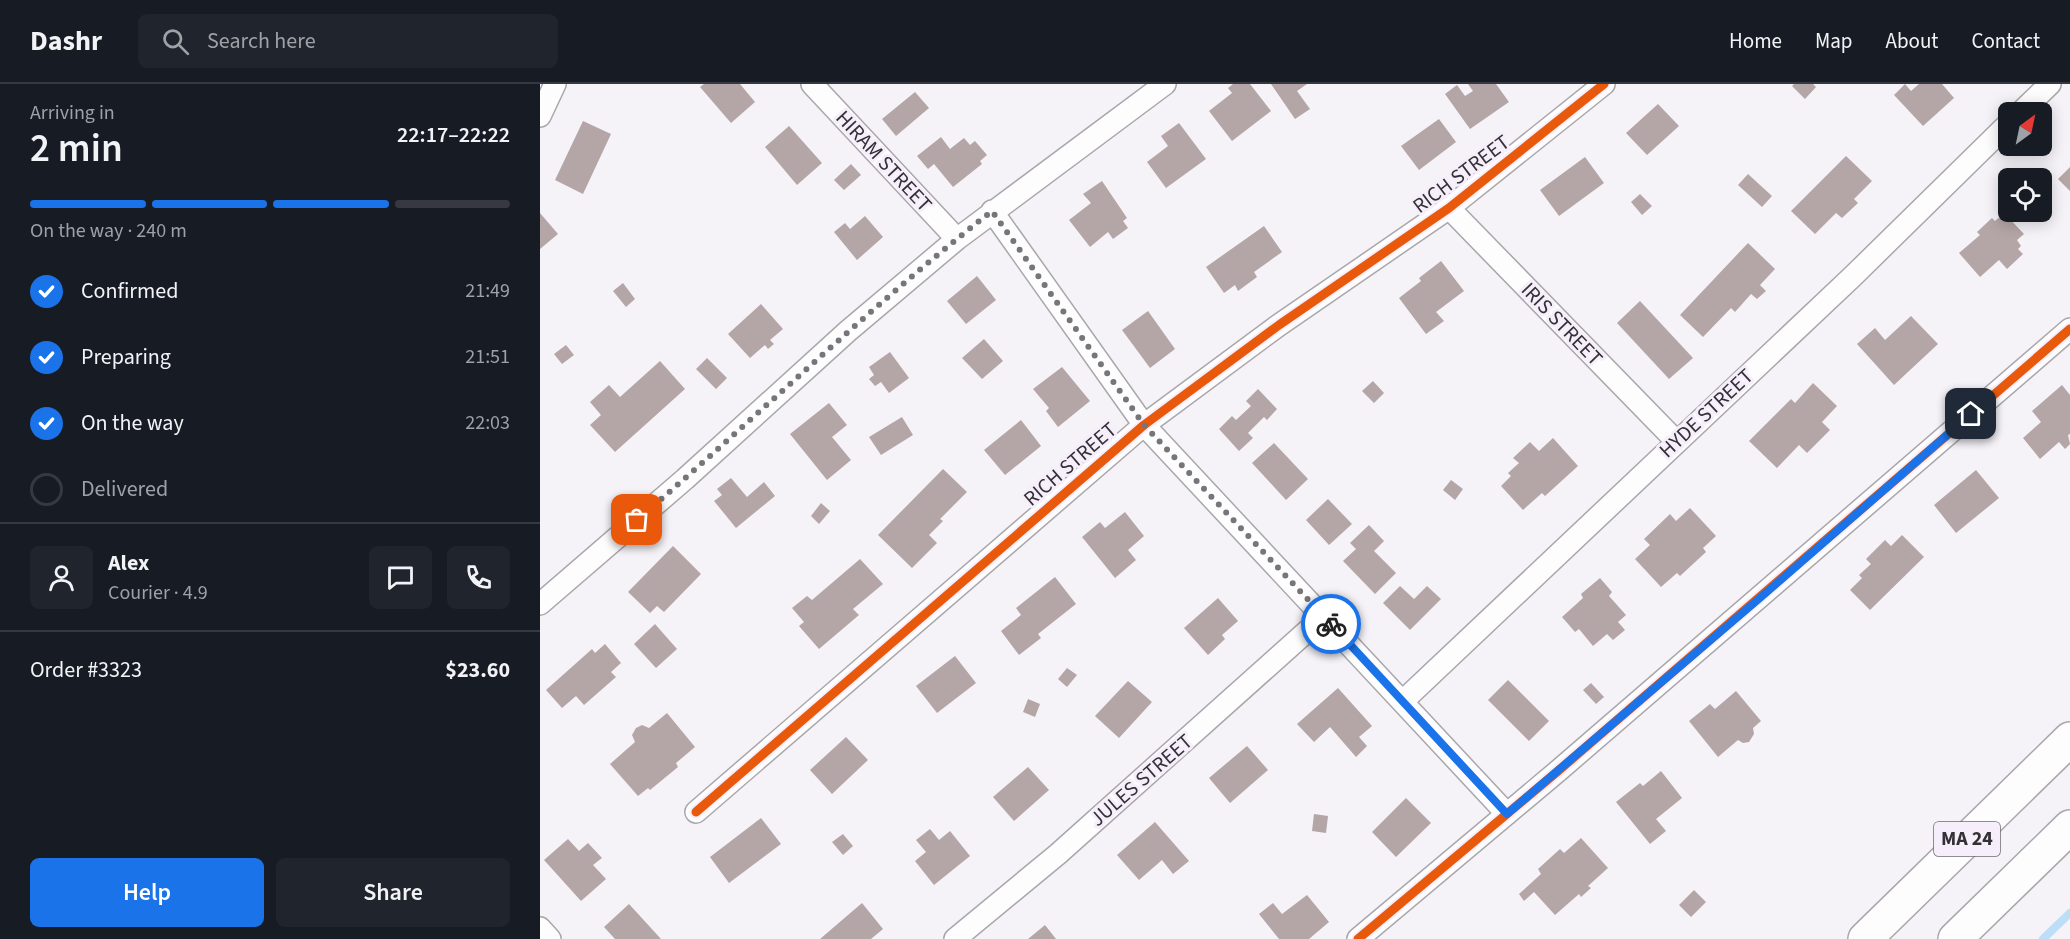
<!DOCTYPE html>
<html lang="en">
<head>
<meta charset="utf-8">
<style>
	:root { --surface:#171b24; --page:#20242c; --text:#f1f3f6; --muted:#9ea1a6; --line:#363941; --accent:#1a73e8 }
	body { margin:0; font-family:"Source Sans 3",sans-serif; background:var(--page); color:var(--text); height:100vh; display:flex; flex-direction:column; font-size:22px; white-space:nowrap }
	* { box-sizing:border-box; margin:0 }
	p { font-size:20px; color:var(--muted) }
	.icon { flex:none; width:33px; height:33px; fill:none; stroke:currentColor; stroke-width:2; stroke-linecap:round; stroke-linejoin:round }
	.map { position:relative; flex:1; overflow:hidden }
	.panel { display:flex; flex-direction:column; background:var(--surface); width:540px }
	.panel>* { flex:none }
	.needle { width:39px; rotate:33deg }
	.controls { position:absolute; left:1458px; top:18px; display:grid; gap:12px }
	.controls a { display:grid; place-items:center; width:54px; height:54px; border-radius:9px; background:var(--surface); box-shadow:0 3px 15px #0003; font-size:30px }
	.pin { position:absolute; display:grid; place-items:center; width:51px; height:51px; color:#fff; margin:-26px; border-radius:12px; box-shadow:0 3px 9px #0006 }
	.courier { position:absolute; display:grid; place-items:center; width:60px; height:60px; margin:-30px; border:4px solid #1a73e8; border-radius:50%; background:#fff; color:#222; box-shadow:0 2px 8px #0007 }
	.summary em { font-style:normal; font-weight:600 }
	.summary div { display:flex; flex-direction:column-reverse }
	.summary { display:flex; align-items:center; justify-content:space-between; height:102px; padding:0 30px }
	h1 { font-size:39px; font-weight:600; line-height:45px }
	.bar { display:grid; grid-template-columns:repeat(4,1fr); gap:9px 6px; align-content:center; height:72px; padding:0 30px }
	.bar i { height:8px; border-radius:4px; background:var(--line) }
	.bar .selected { background:var(--accent) }
	.bar p { grid-column:span 4 }
	.line { display:flex; align-items:center; gap:15px; padding:0 30px; border-top:2px solid var(--line) }
	.line div { flex:1 }
	.round { display:grid; place-items:center; flex:none; width:63px; height:63px; border-radius:9px; background:var(--page) }
	ol { padding:0 30px; list-style:none }
	li { display:flex; align-items:center; gap:18px; height:66px }
	li p { margin-inline-start:auto }
	li .icon { padding:6px; border-radius:50%; background:var(--accent); color:#fff; stroke-width:4 }
	li:last-child { color:var(--muted) }
	li i { width:33px; height:33px; border:3px solid var(--line); border-radius:50% }
	.button { display:flex; gap:12px; margin-top:auto; padding:12px 30px }
	.button a { flex:1; height:69px; border-radius:9px; background:var(--accent); color:#fff; font-size:24px; font-weight:600; line-height:69px; text-align:center }
	.button a+a { background:var(--page); color:var(--text) }
	header { display:flex; align-items:center; gap:36px; box-sizing:border-box; height:84px; padding:0 30px; background:var(--surface); border-bottom:2px solid var(--line) }
	header strong { font-size:28px }
	nav { display:flex; gap:33px; margin-inline-start:auto; font-size:21px }
	.search { width:420px; height:54px; background:var(--page); display:flex; align-items:center; gap:15px; box-sizing:border-box; padding:0 21px; border-radius:9px; color:var(--muted); font-size:22px }
	main { display:flex; flex:1; min-height:0 }
	.map>svg:first-child { display:block }
	.lines { fill:none; stroke-linecap:round; stroke-linejoin:round }
	.stream { stroke:#bcdef7; stroke-width:8 }
	.building { fill:#b4a6a6 }
	.minor-casing { stroke:#a9a7ab; stroke-width:24 }
	.motorway-casing { stroke:#a9a7ab; stroke-width:36 }
	.minor { stroke:#fefdfe; stroke-width:21 }
	.motorway { stroke:#fefdfe; stroke-width:33 }
	.cycleway-casing { stroke:#f6effb; stroke-width:13 }
	.cycleway { stroke:#e8590c; stroke-width:9 }
	.done { stroke:#777579; stroke-width:6; stroke-dasharray:0 10.8 }
	.route { stroke:#1a73e8; stroke-width:8 }
	.labels { text-anchor:middle; dominant-baseline:central; stroke-width:6; stroke-linejoin:round; paint-order:stroke }
	.shield { fill:#f6effb; stroke:#6e6a70; stroke-width:1.5 }
	.shield-label { font-size:20px; font-weight:bold; fill:#333135 }
	.street-label { font-size:21px; fill:#333135; stroke:#f6effb }
</style>
</head>
<body>
<header>
<strong>Dashr</strong>
<div class="search"><svg class="icon" aria-label="search" viewBox="0 0 24 24"><circle cx="10" cy="10" r="6"/><path d="M15 15l6 6"/></svg>Search here</div>
<nav><a>Home</a><a>Map</a><a>About</a><a>Contact</a></nav>
</header>
<main>
<section class="panel">
<div class="summary"><div><h1>2 min</h1><p>Arriving in</p></div><em>22:17–22:22</em></div>
<div class="bar"><i class="selected"></i><i class="selected"></i><i class="selected"></i><i></i><p>On the way · 240 m</p></div>
<ol>
<li><svg class="icon" aria-label="check" viewBox="0 0 24 24"><path d="M5 12l5 5 9-10"/></svg>Confirmed<p>21:49</p></li>
<li><svg class="icon" aria-label="check" viewBox="0 0 24 24"><path d="M5 12l5 5 9-10"/></svg>Preparing<p>21:51</p></li>
<li><svg class="icon" aria-label="check" viewBox="0 0 24 24"><path d="M5 12l5 5 9-10"/></svg>On the way<p>22:03</p></li>
<li><i></i>Delivered</li>
</ol>
<div class="line" style="height:108px"><a class="round"><svg class="icon" aria-label="person" viewBox="0 0 24 24"><circle cx="12" cy="8" r="4"/><path d="M4 21q1-7 8-7t8 7"/></svg></a><div><b>Alex</b><p>Courier · 4.9</p></div><a class="round"><svg class="icon" aria-label="chat" viewBox="0 0 24 24"><path d="M4 5h16v11H9l-5 4z"/></svg></a><a class="round"><svg class="icon" aria-label="phone" viewBox="0 0 24 24"><path d="M5 4h4l2 5-3 2q2 4 5 5l2-3 5 2v4C11 20 4 13 5 4z"/></svg></a></div>
<div class="line" style="height:78px"><div>Order #3323</div><b>$23.60</b></div>
<div class="button"><a>Help</a><a>Share</a></div>
</section>
<div class="map">
<svg width="1530" height="855" viewBox="0 0 1530 855">
	<rect width="100%" height="100%" fill="#f5f2f8"/>
	<g class="lines">
		<path class="stream" d="M1503 855 1530 829"/>
	</g>
	<path class="building" d="M164 0H200L215 18 191 39 160 3Z
		M693 0H710L731 27 692 57 669 27 692 9 688 4Z
		M731 0H767L757 7 770 25 755 35Z
		M928 0H956L969 18 930 45 905 10 917 1 925 12 933 7Z
		M1254 0H1273L1276 3 1265 15 1252 2Z
		M1365 0 1371 7 1379 0H1402L1414 14 1383 42 1354 11Z
		M375 8 389 24 356 52 342 35Z
		M1118 20 1139 42 1107 71 1086 49Z
		M899 35 916 58 879 86 861 62Z
		M43 37 71 50 43 110 15 96Z
		M639 39 666 75 626 104 607 78 628 62 621 52Z
		M249 42 282 79 257 101 225 63Z
		M401 53 410 65 424 54 430 61 435 57 447 71 440 77 442 80 413 103 394 80 388 85 377 72Z
		M1306 72 1332 97 1314 115 1318 119 1302 134 1296 129 1275 150 1251 127Z
		M1045 73 1064 99 1019 132 1000 106Z
		M311 80 321 91 304 106 294 96Z
		M1530 83V107L1518 95Z
		M1208 90 1232 112 1222 123 1198 101Z
		M562 97 587 134 583 137 588 144 573 155 568 148 550 163 529 136 551 119 543 110Z
		M1100 110 1112 122 1102 131 1091 118Z
		M0 129 18 150 0 165Z
		M1464 129 1484 150 1477 156 1481 162 1478 165 1483 170 1467 185 1459 176 1440 193 1419 169 1440 151 1437 148 1452 134 1455 137Z
		M325 132 343 153 317 176 294 148 305 139 310 145Z
		M724 142 742 168 714 188 717 193 698 207 695 201 684 209 666 183Z
		M1208 159 1235 185 1220 201 1226 207 1217 215 1211 210 1195 228 1191 224 1163 253 1140 231Z
		M901 177 924 207 896 228 904 237 886 250 859 214 881 197 879 194Z
		M437 192 456 216 426 240 407 217Z
		M83 199 95 215 86 223 73 207Z
		M1100 217 1153 274 1129 295 1077 239Z
		M221 220 243 245 230 256 234 260 228 265 225 261 210 274 188 250Z
		M608 227 635 265 610 284 582 246Z
		M1371 232 1398 260 1354 301 1317 260 1335 244 1345 256Z
		M444 255 463 277 442 295 422 274Z
		M26 261 34 271 22 280 14 270Z
		M350 268 369 294 349 309 341 298 335 302 329 295 334 291 329 283Z
		M167 274 187 294 176 305 156 285Z
		M120 277 145 305 75 368 50 341 61 331 50 318 69 301 80 313Z
		M522 283 550 317 518 343 506 327 509 324 493 305Z
		M833 297 844 309 834 319 822 307Z
		M1273 299 1297 322 1282 338 1290 346 1267 369 1259 361 1237 384 1209 357 1251 315 1255 319Z
		M1522 301 1530 311V350L1528 351 1530 360 1525 365 1519 358 1500 375 1483 354 1501 338 1492 327Z
		M718 305 737 325 727 336 724 333 708 349 713 354 699 367 679 345 692 332 696 336 711 322 706 317Z
		M289 319 307 341 292 353 311 376 287 396 250 350Z
		M362 333 373 351 341 371 329 353Z
		M481 336 501 362 465 391 444 366Z
		M1013 354 1038 382 1005 412 1002 409 983 426 961 402 971 392 968 389 979 379 973 374 990 358 999 367Z
		M734 359 768 395 746 416 712 379Z
		M403 385 427 408 400 435 403 437 389 451 397 459 372 484 338 451Z
		M1436 386 1459 414 1416 449 1394 421Z
		M191 394 207 413 224 398 235 412 196 444 174 417 182 411 177 405Z
		M911 396 923 405 915 416 903 406Z
		M788 415 812 440 789 461 766 436Z
		M281 419 290 427 279 440 271 432Z
		M1150 424 1176 452 1163 464 1166 468 1140 492 1137 489 1121 503 1095 475 1110 461 1104 455 1130 430 1136 437Z
		M585 428 604 452 588 466 596 476 575 494 542 453 560 438 565 444Z
		M829 441 844 457 834 467 856 489 835 510 803 477 816 465 810 459Z
		M1362 451 1384 473 1330 526 1310 506 1322 494 1319 491 1331 480 1326 475 1345 456 1351 462Z
		M133 462 161 490 124 528 117 522 110 529 88 508Z
		M320 475 343 500 313 525 319 531 279 565 259 542 264 538 252 524 267 512 272 516Z
		M515 493 536 520 498 550 501 554 479 571 461 547 481 531 476 524Z
		M1060 494 1072 508 1069 512 1086 531 1078 538 1085 546 1073 556 1067 550 1053 562 1039 545 1035 548 1022 533 1043 514 1041 510Z
		M860 502 874 515 887 502 901 515 870 546 843 519Z
		M678 514 698 537 682 551 685 555 668 571 644 544Z
		M115 540 137 565 116 584 94 560Z
		M65 560 81 579 71 588 76 593 44 621 36 612 22 624 6 606 52 565 55 569Z
		M415 572 436 599 397 629 376 602Z
		M527 584 537 591 527 603 518 595Z
		M968 596 1009 637 989 657 948 616Z
		M588 597 612 618 579 654 555 632Z
		M1051 599 1064 613 1056 620 1043 606Z
		M798 604 832 642 819 653 827 662 816 673 790 643 774 658 757 640Z
		M1196 607 1221 637 1213 644 1214 650 1209 658 1203 659 1198 656 1178 673 1149 637 1170 620 1175 625Z
		M488 615 500 620 495 633 483 628Z
		M127 629 155 663 136 679 138 683 110 706 108 704 98 712 70 680 95 658 92 651 96 644 102 641 109 644Z
		M306 653 328 676 292 710 270 686Z
		M707 662 728 686 690 719 669 694Z
		M488 683 509 706 474 737 453 713Z
		M1121 687 1142 714 1116 735 1126 747 1110 760 1076 718 1100 699 1103 702Z
		M866 714 891 739 856 773 832 748Z
		M774 730 788 732 786 749 772 747Z
		M221 734 241 760 189 799 170 773Z
		M615 738 649 777 633 790 622 776 599 796 577 771Z
		M390 745 399 756 410 747 430 772 394 801 375 777 386 768 376 756Z
		M303 750 313 762 303 771 292 758Z
		M1041 754 1068 784 1048 802 1051 804 1041 813 1039 810 1015 831 994 808 984 817 979 810 1001 790 998 785 1020 765 1024 769Z
		M28 755 39 767 48 759 62 774 53 781 66 795 41 817 4 776Z
		M1154 806 1166 818 1151 833 1139 821Z
		M767 811 789 838 769 855H739L719 830 733 819 742 830Z
		M322 819 343 845 331 855H280Z
		M89 820 121 855H75L64 843Z
		M505 841 516 855H488Z"/>
	<g class="lines">
		<g class="minor-casing">
			<path id="minor" d="M272 0 417 155
				M1481 28 1510 0
				M0 32 15 0
				M909 124 1136 357
				M452 127 604 341 967 730
				M0 520 145 395 308 247 417 155 625 0
				M863 617 1312 193 1468 40
				M156 728 604 341 739 241 909 124 1064 0
				M0 844 10 855
				M415 855 518 770 784 532
				M818 855 1018 687 1530 245"/>
		</g>
		<g class="motorway-casing">
			<path id="motorway" d="M1325 855 1530 655
				M1415 855 1530 743"/>
		</g>
		<use href="#minor" class="minor"/>
		<use href="#motorway" class="motorway"/>
		<g class="cycleway-casing">
			<path id="cycleway" d="M156 728 604 341 739 241 909 124 1064 0
				M818 855 1018 687 1530 245"/>
		</g>
		<use href="#cycleway" class="cycleway"/>
	</g>
	<g class="lines">
		<path class="done" d="M97 436C216 334 328 224 452 127L604 341 791 540"/>
		<path class="route" d="M791 540 967 730 1221 513 1431 330"/>
	</g>
	<g class="labels">
		<rect class="shield" x="1394" y="738" width="66" height="34" rx="4.5"/>
		<g class="shield-label">
			<text x="1427" y="755">MA 24</text>
		</g>
		<g class="street-label">
			<text transform="translate(344 77) rotate(47)">HIRAM STREET</text>
			<text transform="translate(921 90) rotate(-37)">RICH STREET</text>
			<text transform="translate(1022 240) rotate(46)">IRIS STREET</text>
			<text transform="translate(1166 329) rotate(-43)">HYDE STREET</text>
			<text transform="translate(530 380) rotate(-41)">RICH STREET</text>
			<text transform="translate(601 696) rotate(-41)">JULES STREET</text>
		</g>
	</g>
</svg>
<div class="controls">
<a><svg class="needle" viewBox="-14 -14 28 28"><path d="M0-13l5 13h-10z" fill="#e53935"/><path d="M0 13l5-13h-10z" fill="#9ea1a6"/></svg></a>
<a><svg class="icon" aria-label="locate" viewBox="0 0 24 24"><circle cx="12" cy="12" r="6"/><path d="M12 2v4M12 18v4M2 12h4M18 12h4"/></svg></a>
</div>
<div class="pin" style="left:97px;top:436px;background:#ea580c"><svg class="icon" aria-label="bag" viewBox="0 0 24 24"><path d="M5 8h14l-1 12H6zM9 8a3 3 0 0 1 6 0"/></svg></div>
<div class="pin" style="left:1431px;top:330px;background:#1f2937"><svg class="icon" aria-label="home" viewBox="0 0 24 24"><path d="M3 11l9-7 9 7M6 9v11h12V9"/></svg></div>
<div class="courier" style="left:791px;top:540px"><svg class="icon" aria-label="bike" viewBox="0 0 24 24"><circle cx="6" cy="16" r="4"/><circle cx="18" cy="16" r="4"/><path d="M6 16l4-8h5l3 8M10 8l3 8H6M13 5h3"/></svg></div>
</div>
</main>
</body>
</html>
